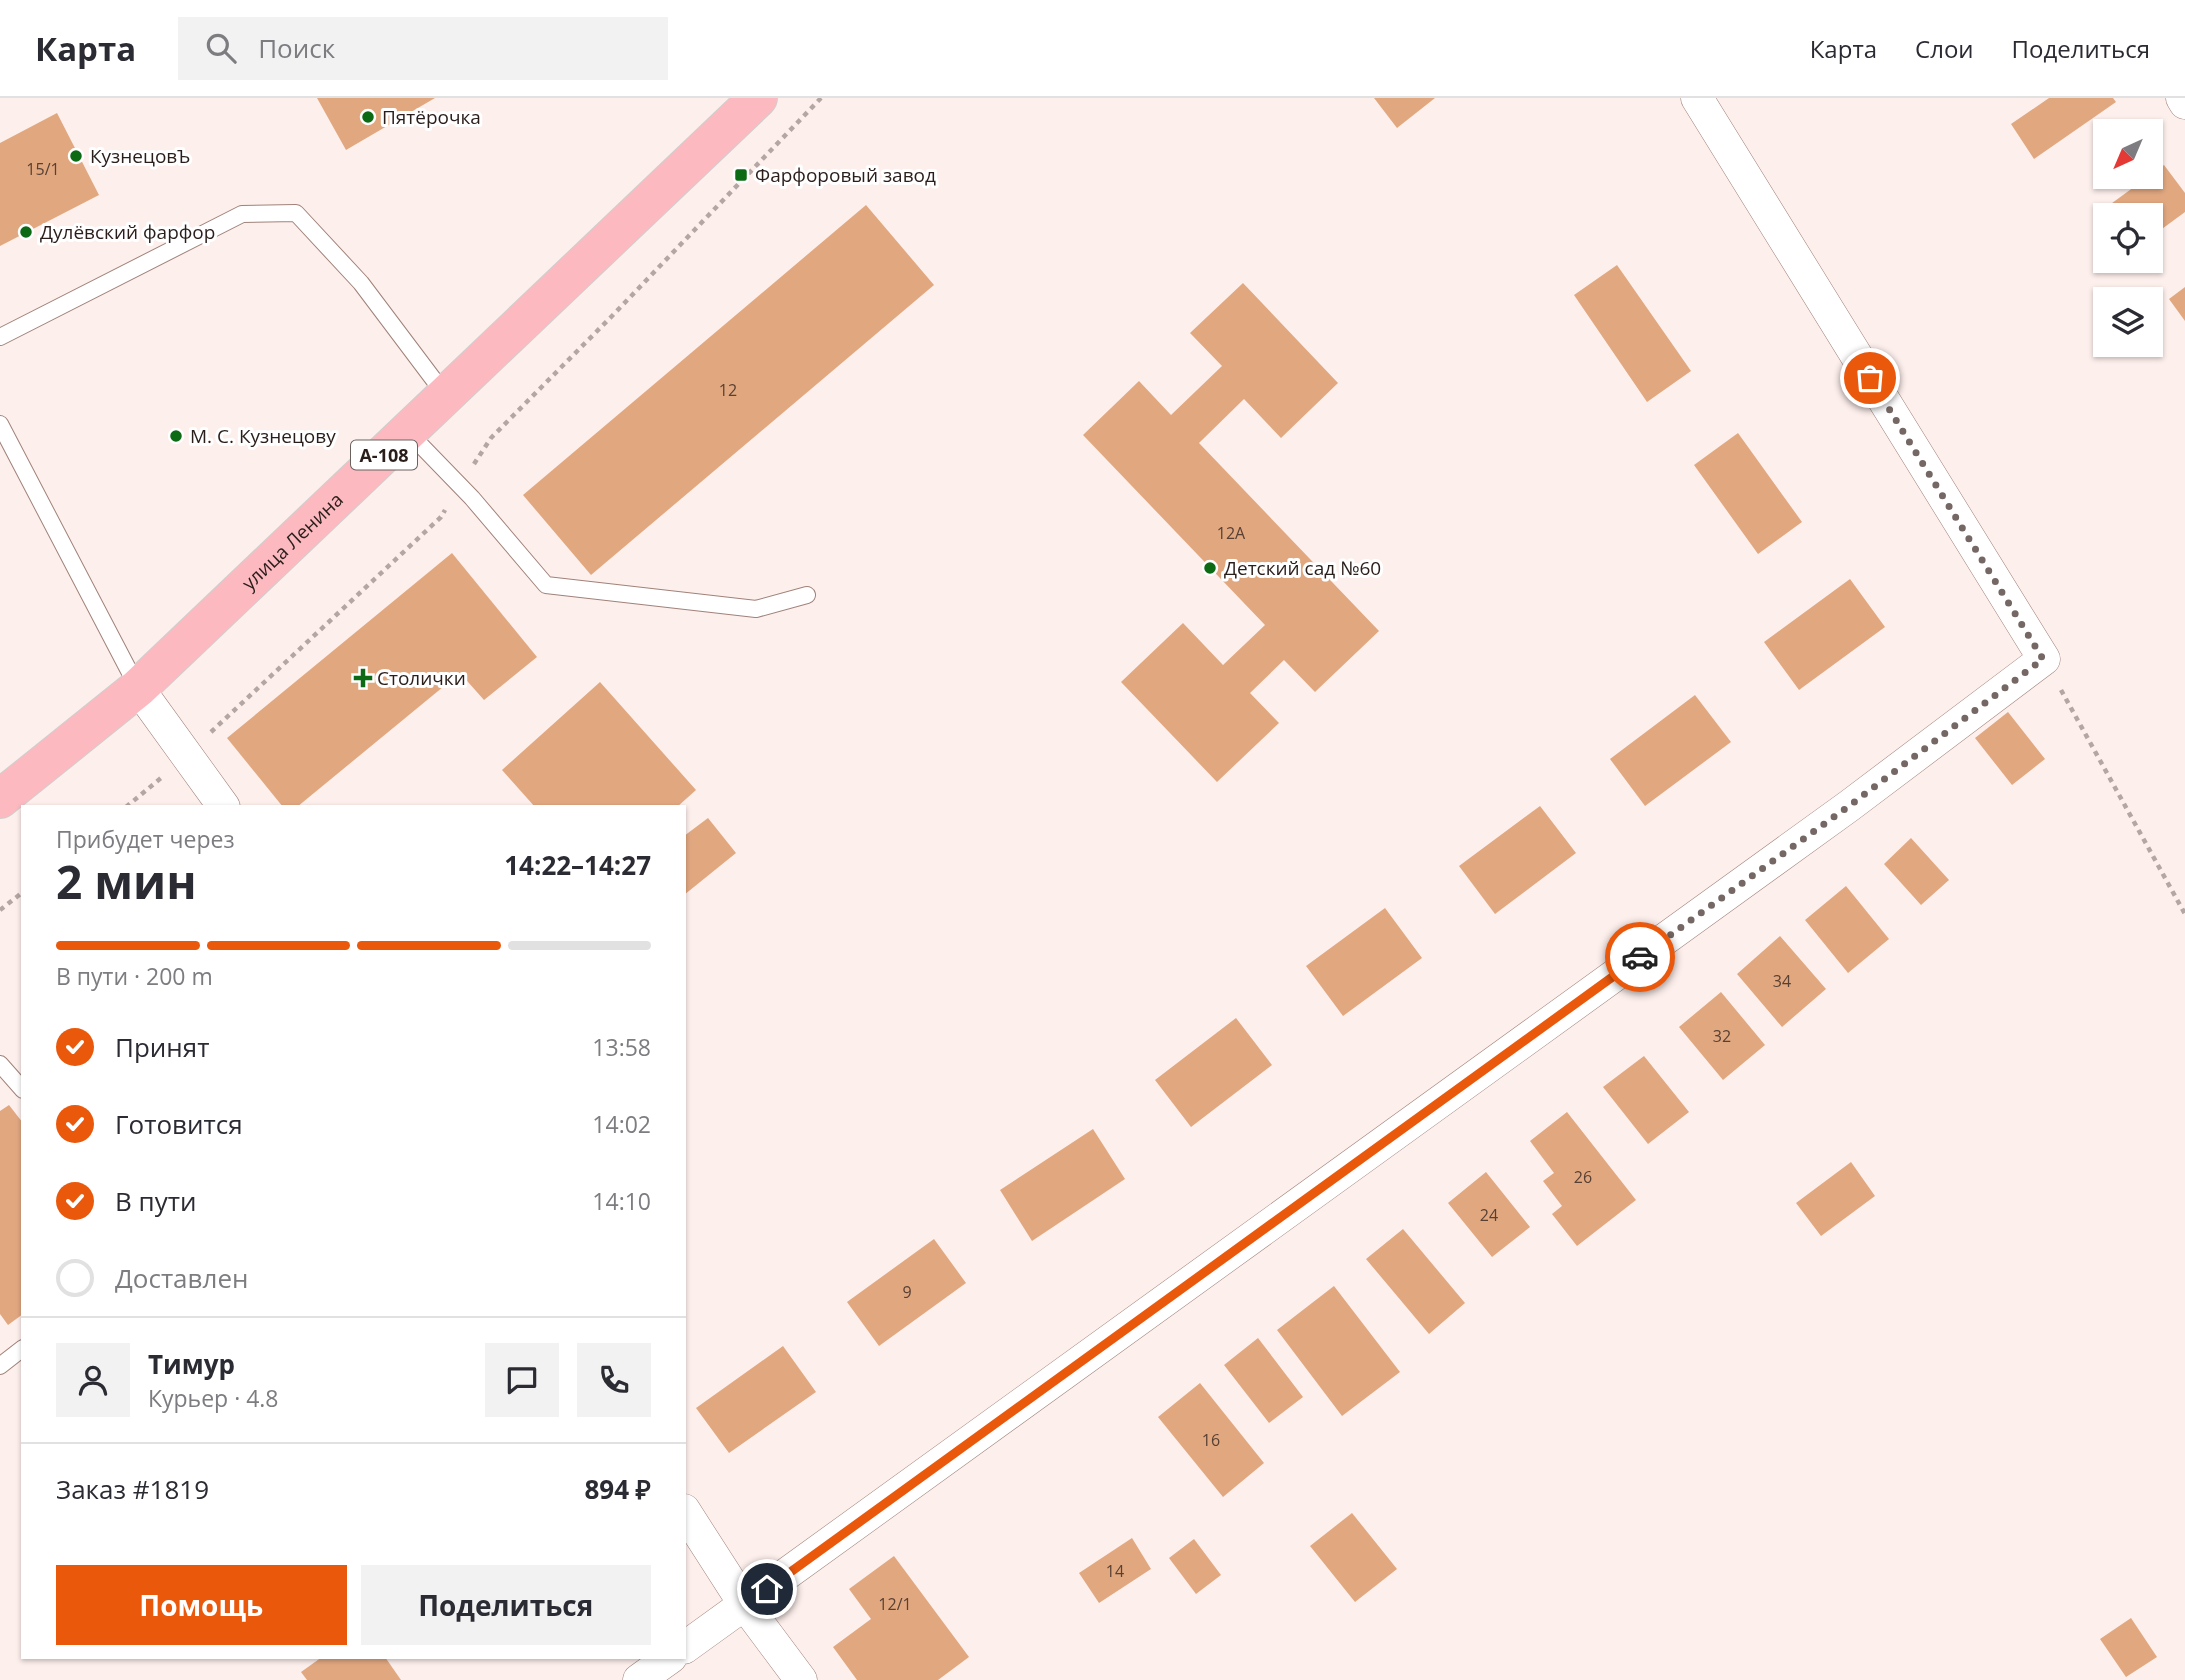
<!DOCTYPE html>
<html lang="ru">
<head>
<meta charset="utf-8">
<style>
	:root { --surface:#fff; --page:#f2f2f3; --text:#2b2b33; --muted:#7c7c81; --line:#e1e1e2; --accent:#ea580c }
	body { margin:0; font-family:"Open Sans",sans-serif; background:var(--page); color:var(--text); height:100vh; display:flex; flex-direction:column; font-size:26px; white-space:nowrap }
	* { box-sizing:border-box; margin:0 }
	p { font-size:23px; color:var(--muted) }
	.icon { flex:none; width:38px; height:38px; fill:none; stroke:currentColor; stroke-width:2; stroke-linecap:round; stroke-linejoin:round }
	.map { position:relative; flex:1; overflow:hidden }
	.sheet { position:absolute; left:21px; top:707px; width:665px; height:854px; display:flex; flex-direction:column; background:var(--surface); border-radius:0px; box-shadow:0 2px 5px #0004 }
	.sheet>* { flex:none }
	.needle { width:46px; rotate:224deg }
	.tools { position:absolute; left:2093px; top:21px; display:grid; gap:14px }
	.tools a { display:grid; place-items:center; width:70px; height:70px; border-radius:0px; background:var(--surface); box-shadow:0 2px 5px #0004; font-size:35px }
	.pin { position:absolute; display:grid; place-items:center; width:60px; height:60px; color:#fff; margin:-30px; border:4px solid #fff; border-radius:50%; box-shadow:0 2px 7px #0007 }
	.courier { position:absolute; display:grid; place-items:center; width:70px; height:70px; margin:-35px; border:5px solid #ea580c; border-radius:50%; background:#fff; color:#222; box-shadow:0 2px 9px #0007 }
	.head em { font-style:normal; font-weight:700 }
	.head div { display:flex; flex-direction:column-reverse }
	.head { display:flex; align-items:center; justify-content:space-between; height:119px; padding:0 35px }
	h1 { font-size:46px; font-weight:700; line-height:52px }
	.bar { display:grid; grid-template-columns:repeat(4,1fr); gap:10px 7px; align-content:center; height:84px; padding:0 35px }
	.bar i { height:9px; border-radius:5px; background:var(--line) }
	.bar .current { background:var(--accent) }
	.bar p { grid-column:span 4 }
	.line { display:flex; align-items:center; gap:18px; padding:0 35px; border-top:2px solid var(--line) }
	.line div { flex:1 }
	.round { display:grid; place-items:center; flex:none; width:74px; height:74px; border-radius:0px; background:var(--page) }
	ol { padding:0 35px; list-style:none }
	li { display:flex; align-items:center; gap:21px; height:77px }
	li p { margin-inline-start:auto }
	li .icon { padding:7px; border-radius:50%; background:var(--accent); color:#fff; stroke-width:4 }
	li:last-child { color:var(--muted) }
	li i { width:38px; height:38px; border:4px solid var(--line); border-radius:50% }
	.action { display:flex; gap:14px; margin-top:auto; padding:14px 35px }
	.action a { flex:1; height:80px; border-radius:0px; background:var(--accent); color:#fff; font-size:28px; font-weight:700; line-height:80px; text-align:center }
	.action a+a { background:var(--page); color:var(--text) }
	header { display:flex; align-items:center; gap:42px; box-sizing:border-box; height:98px; padding:0 35px; background:var(--surface); border-bottom:2px solid var(--line) }
	header strong { font-size:33px }
	nav { display:flex; gap:38px; margin-inline-start:auto; font-size:24px }
	.search { width:490px; height:63px; background:var(--page); display:flex; align-items:center; gap:18px; box-sizing:border-box; padding:0 24px; border-radius:0px; color:var(--muted); font-size:26px }
	.map>svg:first-child { display:block }
	.building { fill:#e1a880 }
	.lines { fill:none; stroke-linecap:round; stroke-linejoin:round }
	.service-casing { stroke:#a0827a; stroke-width:18 }
	.minor-casing { stroke:#a0827a; stroke-width:33 }
	.trunk-casing { stroke:#d0cecd; stroke-width:40 }
	.path { stroke:#b3a6a3; stroke-width:4.5; stroke-dasharray:5 5; stroke-linecap:butt }
	.service { stroke:#fff; stroke-width:16 }
	.minor { stroke:#fff; stroke-width:32 }
	.trunk { stroke:#fcbac0; stroke-width:38 }
	.done { stroke:#746764; stroke-width:7; stroke-dasharray:0 12.6 }
	.route { stroke:#ea580c; stroke-width:9 }
	.poi-dot { fill:#0c6a15; stroke:#fff; stroke-width:2.5 }
	.labels { text-anchor:middle; dominant-baseline:central; stroke-width:6; stroke-linejoin:round; paint-order:stroke }
	.number-label { font-size:16px; fill:#584034 }
	.shield { fill:#fff; stroke:#6a625f; stroke-width:2 }
	.shield-label { font-size:18px; font-weight:bold; fill:#2a1e1b }
	.poi-label { font-size:19px; fill:#2a1e1b; stroke:#fff; text-anchor:start }
	.street-label { font-size:19px; fill:#2a1e1b; stroke:#fff }
</style>
</head>
<body>
<header>
<strong>Карта</strong>
<div class="search"><svg class="icon" aria-label="search" viewBox="0 0 24 24"><circle cx="10" cy="10" r="6"/><path d="M15 15l6 6"/></svg>Поиск</div>
<nav><a>Карта</a><a>Слои</a><a>Поделиться</a></nav>
</header>
<div class="map">
<svg width="2185" height="1582" viewBox="0 0 2185 1582">
	<rect width="100%" height="100%" fill="#fdefec"/>
	<path class="building" d="M317 0H435L346 52Z
		M1374 0H1435L1397 30Z
		M2049 0H2113L2116 4 2034 61 2011 26Z
		M57 15 99 97 0 148V45Z
		M2164 67 2185 95V114L2151 139V117H2105V136L2093 119Z
		M866 107 934 187 591 477 523 397Z
		M1617 167 1691 273 1647 304 1574 197Z
		M1243 185 1338 285 1281 340 1244 301 1199 345 1379 533 1315 594 1284 562 1250 595 1279 625 1217 684 1121 584 1183 525 1223 567 1265 527 1083 337 1139 283 1171 317 1222 268 1190 235Z
		M2185 189V223L2169 201Z
		M1738 335 1802 424 1758 456 1694 367Z
		M452 455 537 559 484 602 460 575 297 709H283L227 640Z
		M1850 481 1885 529 1799 592 1764 544Z
		M600 584 696 692 677 709H535L502 672Z
		M1695 597 1731 644 1645 708 1610 661Z
		M2008 614 2045 661 2012 687 1975 640Z
		M1540 708 1576 755 1495 816 1459 768Z
		M708 720 736 755 684 797V738Z
		M1911 740 1949 782 1921 807 1884 766Z
		M1846 788 1889 841 1848 875 1805 822Z
		M1385 810 1422 860 1343 918 1306 868Z
		M1780 838 1826 891 1782 929 1737 876Z
		M1721 894 1765 947 1723 982 1679 929Z
		M1236 920 1272 967 1191 1029 1155 982Z
		M1644 958 1689 1014 1648 1046 1603 989Z
		M9 1007 23 1025V1216L8 1227 0 1216V1013Z
		M1567 1014 1636 1102 1577 1148 1552 1116 1562 1108 1543 1083 1554 1075 1530 1043Z
		M1093 1031 1125 1081 1032 1143 1000 1092Z
		M1851 1064 1875 1098 1821 1138 1796 1105Z
		M1486 1074 1530 1129 1492 1159 1448 1105Z
		M1403 1131 1465 1205 1429 1236 1366 1161Z
		M934 1141 966 1185 879 1248 847 1204Z
		M1334 1188 1400 1274 1342 1318 1277 1232Z
		M1258 1240 1303 1299 1269 1325 1224 1267Z
		M783 1248 816 1294 729 1355 696 1310Z
		M1200 1285 1264 1365 1223 1399 1158 1319Z
		M1352 1415 1397 1471 1355 1504 1310 1448Z
		M1132 1440 1151 1471 1099 1505 1079 1475Z
		M1194 1441 1221 1477 1196 1496 1169 1460Z
		M894 1458 969 1559 938 1582H857L833 1549 871 1521 849 1491Z
		M2131 1520 2157 1559 2126 1579 2100 1541Z
		M322 1559H385L401 1582H307L301 1574Z"/>
	<g class="lines">
		<g class="service-casing">
			<path id="service" d="M0 239 242 116 296 115 361 185 446 298
				M0 326 138 590
				M408 334 472 400 546 487 756 511 807 497
				M0 966 23 992
				M0 1268 23 1250"/>
		</g>
		<g class="minor-casing">
			<path id="minor" d="M2182 0 2185 5
				M138 590 224 709
				M684 1412 745 1507 801 1582
				M684 1550 1849 708 2044 561 1697 0
				M639 1582 671 1559"/>
		</g>
		<g class="trunk-casing">
			<g id="trunk">
				<path id="s1" d="M0 701 138 590 758 0"/>
			</g>
		</g>
		<path class="path" d="M474 366 491 340 612 218 821 0
			M2061 592 2185 816
			M211 634 441 419 445 412
			M126 709 161 680
			M0 812 23 794"/>
		<use href="#service" class="service"/>
		<use href="#minor" class="minor"/>
		<use href="#trunk" class="trunk"/>
	</g>
	<g class="lines">
		<path class="done" d="M1640 859 1849 708 2043 561 1870 280"/>
		<path class="route" d="M767 1491 1640 859"/>
	</g>
	<g class="poi-dot">
		<circle cx="368" cy="19" r="7"/>
		<circle cx="76" cy="58" r="7"/>
		<rect x="734" y="70" width="14" height="14" rx="3.5"/>
		<circle cx="26" cy="134" r="7"/>
		<circle cx="176" cy="338" r="7"/>
		<circle cx="1210" cy="470" r="7"/>
		<path d="M359.5 569.5h7v7h7v7h-7v7h-7v-7h-7v-7h7z"/>
	</g>
	<g class="labels">
		<g class="number-label">
			<text x="43" y="71">15/1</text>
			<text x="728" y="292">12</text>
			<text x="1231" y="435">12А</text>
			<text x="1782" y="883">34</text>
			<text x="1722" y="938">32</text>
			<text x="1583" y="1079">26</text>
			<text x="1489" y="1117">24</text>
			<text x="907" y="1194">9</text>
			<text x="1211" y="1342">16</text>
			<text x="1115" y="1473">14</text>
			<text x="895" y="1506">12/1</text>
		</g>
		<rect class="shield" x="351" y="342.5" width="66" height="29" rx="5"/>
		<g class="shield-label">
			<text x="384" y="357">А-108</text>
		</g>
		<g class="poi-label">
			<text x="382" y="19">Пятёрочка</text>
			<text x="90" y="58">КузнецовЪ</text>
			<text x="755" y="77">Фарфоровый завод</text>
			<text x="40" y="134">Дулёвский фарфор</text>
			<text x="190" y="338">М. С. Кузнецову</text>
			<text x="1224" y="470">Детский сад №60</text>
			<text x="377" y="580">Столички</text>
		</g>
		<g class="street-label">
			<text stroke="none"><textPath href="#s1" startOffset="390">улица Ленина</textPath></text>
		</g>
	</g>
</svg>
<div class="tools">
<a><svg class="needle" viewBox="-14 -14 28 28"><path d="M0-13l5 13h-10z" fill="#e53935"/><path d="M0 13l5-13h-10z" fill="#7c7c81"/></svg></a>
<a><svg class="icon" aria-label="locate" viewBox="0 0 24 24"><circle cx="12" cy="12" r="6"/><path d="M12 2v4M12 18v4M2 12h4M18 12h4"/></svg></a>
<a><svg class="icon" aria-label="layers" viewBox="0 0 24 24"><path d="M12 4l9 5-9 5-9-5zM3 14l9 5 9-5"/></svg></a>
</div>
<div class="pin" style="left:1870px;top:280px;background:#ea580c"><svg class="icon" aria-label="bag" viewBox="0 0 24 24"><path d="M5 8h14l-1 12H6zM9 8a3 3 0 0 1 6 0"/></svg></div>
<div class="pin" style="left:767px;top:1491px;background:#1f2937"><svg class="icon" aria-label="home" viewBox="0 0 24 24"><path d="M3 11l9-7 9 7M6 9v11h12V9"/></svg></div>
<div class="courier" style="left:1640px;top:859px"><svg class="icon" aria-label="car" viewBox="0 0 24 24"><path d="M5 17H2v-5l4-1 3-4h7l3 4 3 1v5h-3M9 17h6M6 11h13"/><circle cx="7" cy="17" r="2"/><circle cx="17" cy="17" r="2"/></svg></div>
<section class="sheet">
<div class="head"><div><h1>2 мин</h1><p>Прибудет через</p></div><em>14:22–14:27</em></div>
<div class="bar"><i class="current"></i><i class="current"></i><i class="current"></i><i></i><p>В пути · 200 m</p></div>
<ol>
<li><svg class="icon" aria-label="check" viewBox="0 0 24 24"><path d="M5 12l5 5 9-10"/></svg>Принят<p>13:58</p></li>
<li><svg class="icon" aria-label="check" viewBox="0 0 24 24"><path d="M5 12l5 5 9-10"/></svg>Готовится<p>14:02</p></li>
<li><svg class="icon" aria-label="check" viewBox="0 0 24 24"><path d="M5 12l5 5 9-10"/></svg>В пути<p>14:10</p></li>
<li><i></i>Доставлен</li>
</ol>
<div class="line" style="height:126px"><a class="round"><svg class="icon" aria-label="person" viewBox="0 0 24 24"><circle cx="12" cy="8" r="4"/><path d="M4 21q1-7 8-7t8 7"/></svg></a><div><b>Тимур</b><p>Курьер · 4.8</p></div><a class="round"><svg class="icon" aria-label="chat" viewBox="0 0 24 24"><path d="M4 5h16v11H9l-5 4z"/></svg></a><a class="round"><svg class="icon" aria-label="phone" viewBox="0 0 24 24"><path d="M5 4h4l2 5-3 2q2 4 5 5l2-3 5 2v4C11 20 4 13 5 4z"/></svg></a></div>
<div class="line" style="height:91px"><div>Заказ #1819</div><b>894 ₽</b></div>
<div class="action"><a>Помощь</a><a>Поделиться</a></div>
</section>
</div>
</body>
</html>
